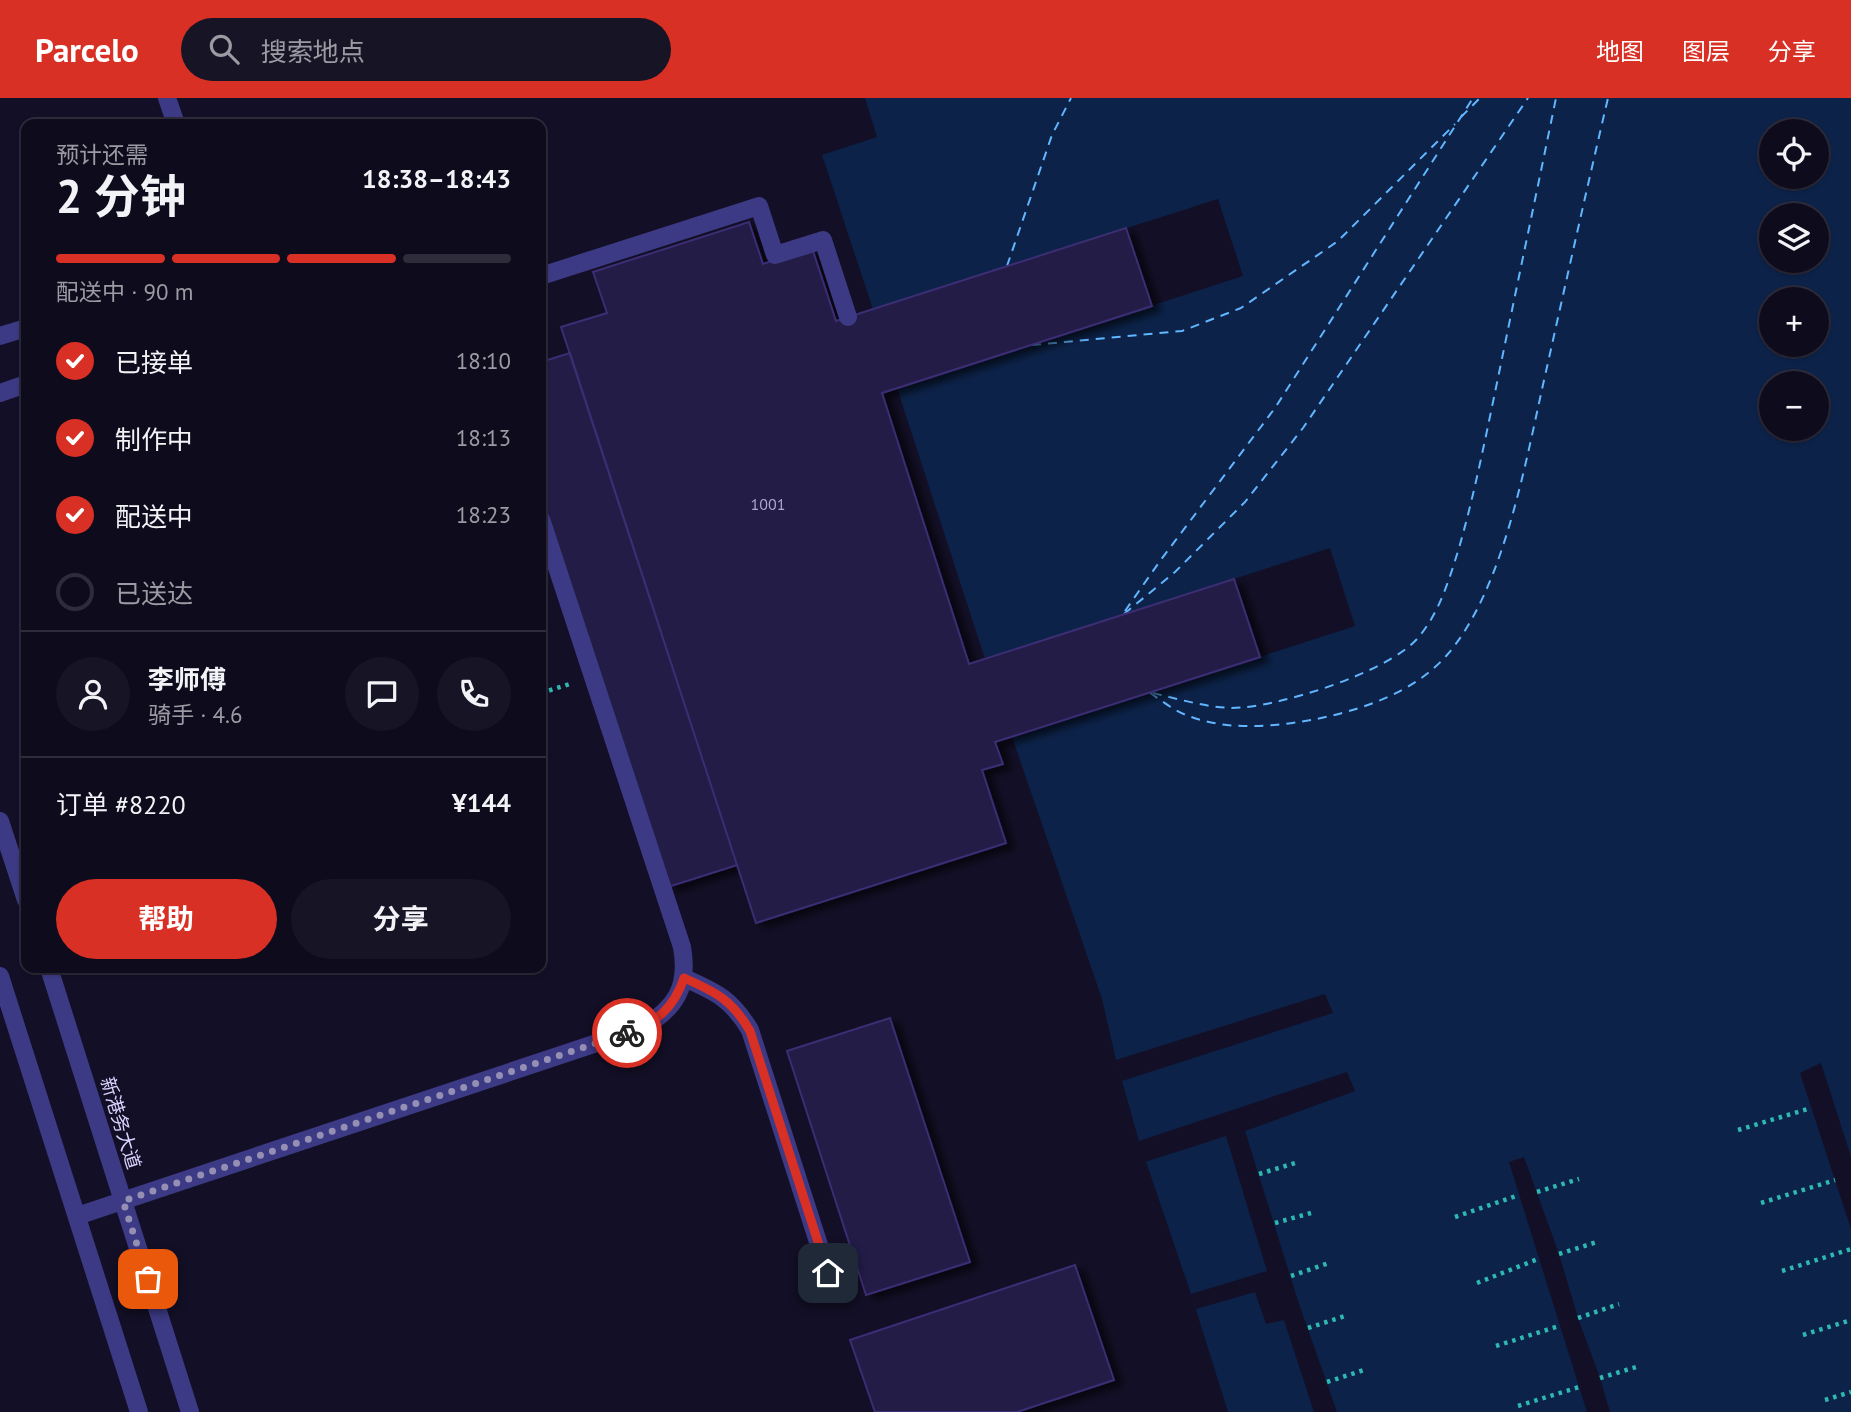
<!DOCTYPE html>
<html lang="zh">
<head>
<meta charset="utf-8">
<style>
	:root { --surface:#0e0b1c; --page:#171425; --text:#f1f3f6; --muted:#9b9ba3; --line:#2e2b3b; --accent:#d93025 }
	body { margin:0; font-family:"PT Sans","Noto Sans SC",sans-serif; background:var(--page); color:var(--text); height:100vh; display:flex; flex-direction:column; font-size:26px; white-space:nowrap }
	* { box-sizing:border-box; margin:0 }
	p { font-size:23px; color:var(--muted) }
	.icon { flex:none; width:38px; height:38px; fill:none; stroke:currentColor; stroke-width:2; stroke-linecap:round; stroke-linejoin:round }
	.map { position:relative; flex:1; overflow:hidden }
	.side { position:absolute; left:21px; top:21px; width:525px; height:854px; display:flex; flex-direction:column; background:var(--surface); border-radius:14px; box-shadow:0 2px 5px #0004,0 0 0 2px var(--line) }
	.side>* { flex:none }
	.tools { position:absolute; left:1759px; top:21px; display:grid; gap:14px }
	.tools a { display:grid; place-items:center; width:70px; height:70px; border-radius:50%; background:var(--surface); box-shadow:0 2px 5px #0004,0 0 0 2px var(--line); font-size:35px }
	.pin { position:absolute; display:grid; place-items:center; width:60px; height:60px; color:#fff; margin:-30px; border-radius:14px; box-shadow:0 4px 10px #0006 }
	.courier { position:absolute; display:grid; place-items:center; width:70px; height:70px; margin:-35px; border:5px solid #d93025; border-radius:50%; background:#fff; color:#222; box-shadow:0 2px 9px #0007 }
	.summary em { font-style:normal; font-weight:700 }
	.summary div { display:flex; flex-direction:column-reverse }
	.summary { display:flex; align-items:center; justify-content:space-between; height:119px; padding:0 35px }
	h1 { font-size:46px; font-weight:700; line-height:52px }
	.bar { display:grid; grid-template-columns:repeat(4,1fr); gap:10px 7px; align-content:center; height:84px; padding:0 35px }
	.bar i { height:9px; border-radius:5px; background:var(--line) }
	.bar .current { background:var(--accent) }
	.bar p { grid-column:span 4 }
	.line { display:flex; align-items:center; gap:18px; padding:0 35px; border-top:2px solid var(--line) }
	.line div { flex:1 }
	.round { display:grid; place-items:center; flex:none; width:74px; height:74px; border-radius:37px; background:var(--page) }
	ol { padding:0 35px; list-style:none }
	li { display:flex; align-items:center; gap:21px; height:77px }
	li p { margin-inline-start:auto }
	li .icon { padding:7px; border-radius:50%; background:var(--accent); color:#fff; stroke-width:4 }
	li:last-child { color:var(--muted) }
	li i { width:38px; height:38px; border:4px solid var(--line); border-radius:50% }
	.cta { display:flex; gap:14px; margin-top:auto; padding:14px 35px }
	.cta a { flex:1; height:80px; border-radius:42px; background:var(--accent); color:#fff; font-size:28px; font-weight:700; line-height:80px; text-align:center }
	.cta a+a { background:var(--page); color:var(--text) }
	header { display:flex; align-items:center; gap:42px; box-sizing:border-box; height:98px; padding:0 35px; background:var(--accent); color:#fff }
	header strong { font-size:33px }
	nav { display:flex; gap:38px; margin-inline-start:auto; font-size:24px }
	.search { width:490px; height:63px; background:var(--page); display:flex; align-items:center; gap:18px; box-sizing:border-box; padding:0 24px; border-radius:38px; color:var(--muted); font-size:26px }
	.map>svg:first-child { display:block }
	.water { fill:#0c2248; fill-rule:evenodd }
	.pier { fill:#130f26 }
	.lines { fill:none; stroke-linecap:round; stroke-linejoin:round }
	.ferry { stroke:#62b6ff; stroke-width:2; stroke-dasharray:9 7; stroke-linecap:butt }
	.building { fill:#241b47; stroke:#3b2d73; stroke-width:2; filter:url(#shadow) }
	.path { stroke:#2fb8b0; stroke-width:4.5; stroke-dasharray:3.5 5; stroke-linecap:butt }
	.service { stroke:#3d3a85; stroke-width:18 }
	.minor { stroke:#3d3a85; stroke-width:18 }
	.tertiary { stroke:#3d3a85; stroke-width:18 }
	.done { stroke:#948fb3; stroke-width:7; stroke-dasharray:0 12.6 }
	.route { stroke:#d93025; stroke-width:9 }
	.labels { text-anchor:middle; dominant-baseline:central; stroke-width:5; stroke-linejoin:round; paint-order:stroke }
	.number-label { font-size:16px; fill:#aca6d1 }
	.street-label { font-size:19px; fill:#d9d4ff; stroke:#130f26 }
</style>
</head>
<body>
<header>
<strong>Parcelo</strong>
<div class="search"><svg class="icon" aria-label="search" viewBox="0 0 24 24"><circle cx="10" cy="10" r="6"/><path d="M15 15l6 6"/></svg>搜索地点</div>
<nav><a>地图</a><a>图层</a><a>分享</a></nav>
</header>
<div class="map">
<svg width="1851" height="1314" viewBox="0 0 1851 1314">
	<defs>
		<filter id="shadow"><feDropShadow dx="8" dy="4.5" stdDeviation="3.5" flood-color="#0009"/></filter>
	</defs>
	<rect width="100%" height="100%" fill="#130f26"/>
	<path class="water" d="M865 0H1851V1314H1228L1191 1196 1139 1043 1116 962 1102 901 1012 639 1355 528 1330 450 985 561 897 290 1243 178 1218 101 873 211 822 57 877 39ZM1771 33H1816V79H1771ZM1771 117H1816V163H1771ZM1771 201H1816V247H1771ZM1771 285H1816V331H1771Z"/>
	<path class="pier" d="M1325 896 1333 915 1122 983 1116 962Z
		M1821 965 1851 1059V1131L1800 975Z
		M1347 974 1355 993 1245 1033 1298 1203 1337 1314H1314L1284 1222 1266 1226 1255 1194 1196 1211 1191 1196 1267 1173 1226 1038 1145 1064 1139 1043Z
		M1524 1059 1559 1156 1578 1220 1600 1280 1610 1314H1587L1509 1064Z"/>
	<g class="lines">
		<path class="ferry" d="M1461 19 1480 0
			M1007 168 1052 37 1071 0
			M1032 247 1182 233 1241 210 1338 143 1455 26
			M1125 513 1160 463 1275 310 1473 0
			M1124 516 1175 474 1245 404 1303 330 1528 0
			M1150 595C1161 602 1173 612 1186 617 1226 633 1270 629 1311 622 1359 613 1414 595 1447 557 1506 489 1527 355 1547 269 1567 179 1587 90 1608 0
			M1153 595C1178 601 1205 609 1231 610 1277 610 1386 575 1417 541 1439 516 1449 482 1459 450 1475 394 1486 337 1498 280 1517 187 1537 93 1556 0"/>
	</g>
	<path class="building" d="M749 124 763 166 812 150 836 223 1126 130 1152 208 882 295 969 566 1234 481 1260 559 995 644 1003 666 982 672 1006 745 756 825 561 229 607 215 593 174Z
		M570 255 737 767 668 789 541 399V264Z
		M890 920 970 1164 866 1197 787 953Z
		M1075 1167 1114 1282 1017 1314H875L850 1242Z"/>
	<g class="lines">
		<path class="path" d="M541 595 570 586
			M1738 1032 1811 1010
			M1259 1076 1295 1065
			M1537 1094 1579 1081
			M1761 1105 1835 1082
			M1455 1119 1519 1097
			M1275 1125 1311 1115
			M1559 1156 1597 1144
			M1782 1173 1851 1151
			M1291 1178 1329 1165
			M1477 1185 1538 1161
			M1578 1220 1619 1206
			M1308 1230 1348 1217
			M1803 1237 1851 1222
			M1496 1248 1559 1228
			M1600 1280 1636 1269
			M1327 1284 1364 1272
			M1825 1302 1851 1294
			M1518 1308 1579 1289"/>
		<path class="service" d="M167 0 176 26
			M541 178 759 108 775 157 823 142 848 219
			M0 238 26 230"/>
		<path class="minor" d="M684 880C717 894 732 902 750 932L828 1175"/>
		<path class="tertiary" d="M0 295 26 286
			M0 723 26 802
			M49 870 190 1314
			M0 878 139 1314
			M77 1118 642 930C676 910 689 889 682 849L541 421"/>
	</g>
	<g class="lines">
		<path class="done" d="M148 1181 123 1103 627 935"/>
		<path class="route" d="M627 935C656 925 674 910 684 880 716 894 732 902 750 933L828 1175"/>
	</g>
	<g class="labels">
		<g class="number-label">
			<text x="768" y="406">1001</text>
		</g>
		<g class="street-label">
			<text transform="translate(121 1025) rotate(73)">新港务大道</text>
		</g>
	</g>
</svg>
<div class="tools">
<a><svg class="icon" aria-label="locate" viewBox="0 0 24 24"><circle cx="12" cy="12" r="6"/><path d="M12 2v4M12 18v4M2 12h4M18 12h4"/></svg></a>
<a><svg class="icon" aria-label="layers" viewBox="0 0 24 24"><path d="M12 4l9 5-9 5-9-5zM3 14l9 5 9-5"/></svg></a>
<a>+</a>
<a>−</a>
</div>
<div class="pin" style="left:148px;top:1181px;background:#ea580c"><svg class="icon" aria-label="bag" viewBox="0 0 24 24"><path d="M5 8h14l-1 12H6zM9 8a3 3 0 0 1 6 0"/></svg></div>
<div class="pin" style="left:828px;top:1175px;background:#1f2937"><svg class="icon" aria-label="home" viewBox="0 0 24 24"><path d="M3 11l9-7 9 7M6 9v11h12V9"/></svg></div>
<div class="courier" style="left:627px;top:935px"><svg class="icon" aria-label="bike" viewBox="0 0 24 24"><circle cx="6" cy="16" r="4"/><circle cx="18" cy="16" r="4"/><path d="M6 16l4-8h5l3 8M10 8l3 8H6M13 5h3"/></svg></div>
<section class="side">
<div class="summary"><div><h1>2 分钟</h1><p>预计还需</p></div><em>18:38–18:43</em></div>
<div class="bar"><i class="current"></i><i class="current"></i><i class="current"></i><i></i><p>配送中 · 90 m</p></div>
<ol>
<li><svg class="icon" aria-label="check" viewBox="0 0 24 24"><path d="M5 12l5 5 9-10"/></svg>已接单<p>18:10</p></li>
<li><svg class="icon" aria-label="check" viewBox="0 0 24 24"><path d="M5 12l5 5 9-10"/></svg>制作中<p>18:13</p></li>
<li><svg class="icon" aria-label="check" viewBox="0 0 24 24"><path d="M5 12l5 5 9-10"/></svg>配送中<p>18:23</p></li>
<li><i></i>已送达</li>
</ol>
<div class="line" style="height:126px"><a class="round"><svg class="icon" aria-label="person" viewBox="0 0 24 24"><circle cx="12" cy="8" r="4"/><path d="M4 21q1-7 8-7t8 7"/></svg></a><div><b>李师傅</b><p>骑手 · 4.6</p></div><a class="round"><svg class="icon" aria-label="chat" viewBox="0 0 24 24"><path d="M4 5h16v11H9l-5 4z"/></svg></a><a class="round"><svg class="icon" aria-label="phone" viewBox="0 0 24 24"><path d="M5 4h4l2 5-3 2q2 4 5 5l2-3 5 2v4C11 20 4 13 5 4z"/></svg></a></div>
<div class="line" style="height:91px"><div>订单 #8220</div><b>¥144</b></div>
<div class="cta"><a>帮助</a><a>分享</a></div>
</section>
</div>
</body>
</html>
